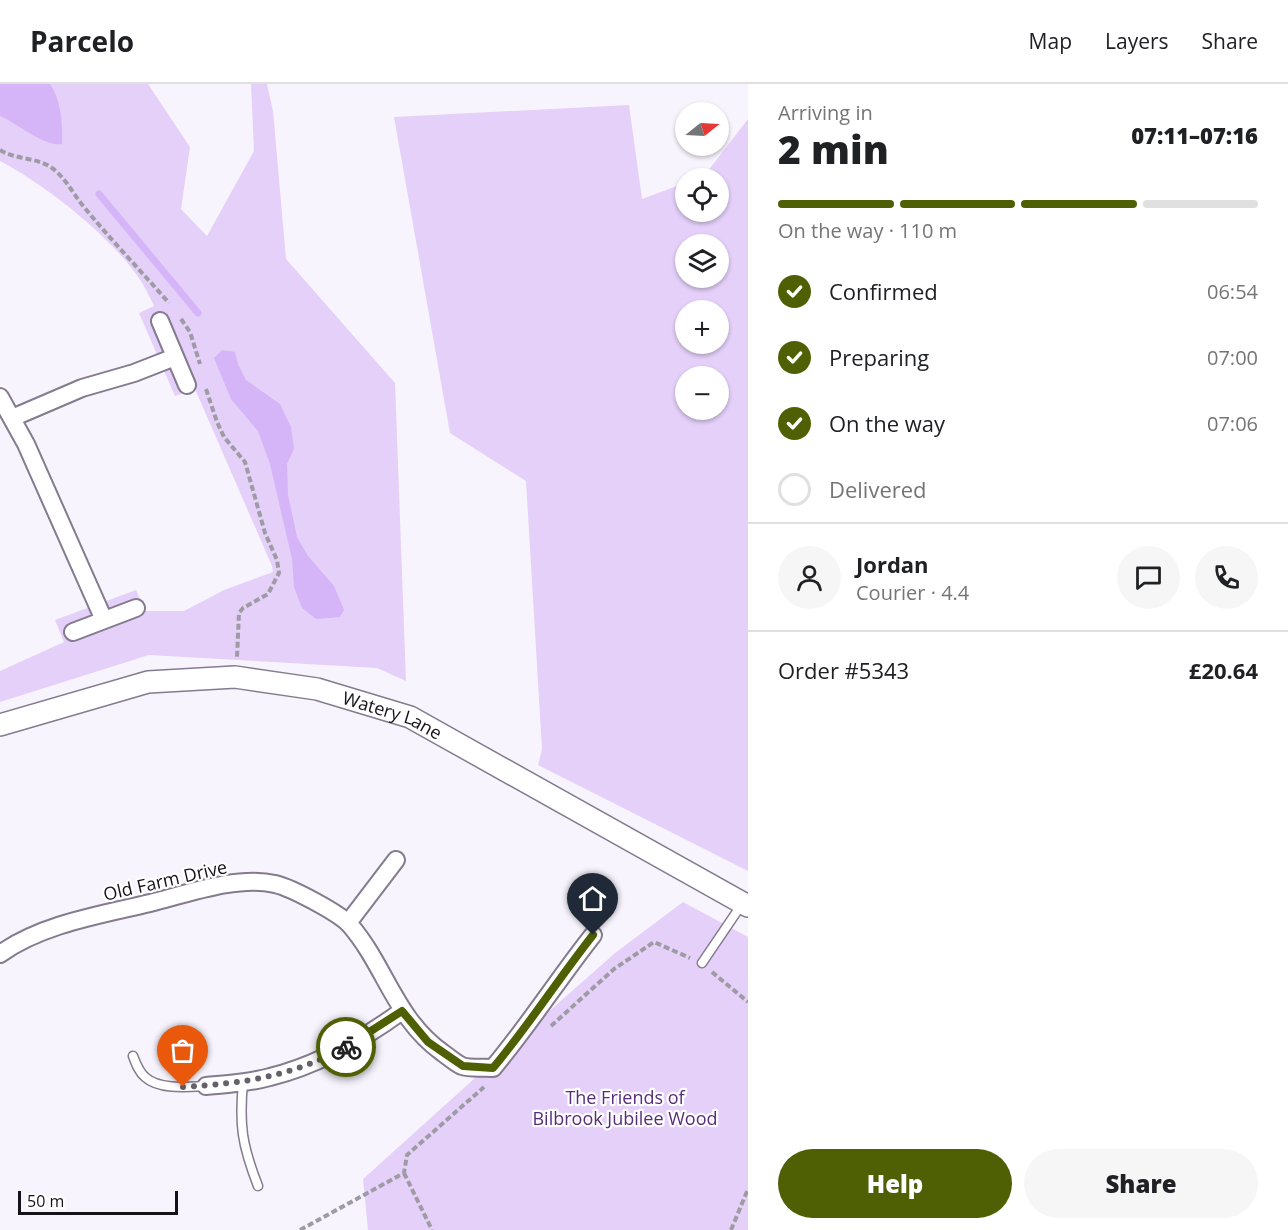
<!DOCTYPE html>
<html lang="en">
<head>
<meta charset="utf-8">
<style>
	:root { --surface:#fff; --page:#f6f6f6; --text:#202124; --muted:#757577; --line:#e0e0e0; --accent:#4f6004 }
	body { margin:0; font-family:"Open Sans",sans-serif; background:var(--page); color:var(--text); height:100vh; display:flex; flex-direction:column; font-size:22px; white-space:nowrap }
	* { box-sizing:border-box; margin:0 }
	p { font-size:20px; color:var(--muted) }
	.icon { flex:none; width:33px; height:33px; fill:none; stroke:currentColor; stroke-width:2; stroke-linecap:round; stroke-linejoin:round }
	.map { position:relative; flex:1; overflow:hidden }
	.sheet { display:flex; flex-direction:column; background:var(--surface); width:540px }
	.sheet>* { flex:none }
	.needle { width:39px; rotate:72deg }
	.buttons { position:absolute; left:675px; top:18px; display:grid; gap:12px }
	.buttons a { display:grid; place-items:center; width:54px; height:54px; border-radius:50%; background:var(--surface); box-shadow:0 2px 4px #0004; font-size:30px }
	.scale { position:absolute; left:18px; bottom:15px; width:160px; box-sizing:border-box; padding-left:6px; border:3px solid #16121a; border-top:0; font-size:16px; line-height:21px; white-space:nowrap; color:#16121a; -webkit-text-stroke:4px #fff; paint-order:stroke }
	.pin { position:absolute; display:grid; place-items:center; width:51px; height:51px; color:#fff; margin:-62px -26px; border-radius:50% 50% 50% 0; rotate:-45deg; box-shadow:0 0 6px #0007 }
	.pin .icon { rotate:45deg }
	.courier { position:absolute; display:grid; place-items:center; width:60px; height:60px; margin:-30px; border:4px solid #4f6004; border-radius:50%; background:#fff; color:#222; box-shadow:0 2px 8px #0007 }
	.overview em { font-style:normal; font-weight:800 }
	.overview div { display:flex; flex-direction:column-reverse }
	.overview { display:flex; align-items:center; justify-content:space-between; height:102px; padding:0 30px }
	h1 { font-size:39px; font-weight:800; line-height:45px }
	.bar { display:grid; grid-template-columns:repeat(4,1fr); gap:9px 6px; align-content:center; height:72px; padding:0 30px }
	.bar i { height:8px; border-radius:4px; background:var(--line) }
	.bar .current { background:var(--accent) }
	.bar p { grid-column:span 4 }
	.line { display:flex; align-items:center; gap:15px; padding:0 30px; border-top:2px solid var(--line) }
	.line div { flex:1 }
	.round { display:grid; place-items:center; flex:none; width:63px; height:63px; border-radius:32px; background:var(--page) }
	ol { padding:0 30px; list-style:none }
	li { display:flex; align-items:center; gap:18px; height:66px }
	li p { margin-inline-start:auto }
	li .icon { padding:6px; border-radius:50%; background:var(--accent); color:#fff; stroke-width:4 }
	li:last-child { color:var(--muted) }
	li i { width:33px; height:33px; border:3px solid var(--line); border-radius:50% }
	.button { display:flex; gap:12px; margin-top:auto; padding:12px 30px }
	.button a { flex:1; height:69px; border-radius:36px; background:var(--accent); color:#fff; font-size:24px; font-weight:800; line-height:69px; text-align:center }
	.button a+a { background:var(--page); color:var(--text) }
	header { display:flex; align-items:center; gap:36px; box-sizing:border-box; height:84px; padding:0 30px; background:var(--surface); border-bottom:2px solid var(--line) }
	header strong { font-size:28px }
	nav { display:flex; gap:33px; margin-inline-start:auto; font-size:21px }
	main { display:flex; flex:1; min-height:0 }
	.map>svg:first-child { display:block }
	.green { fill:#e4d0f9; fill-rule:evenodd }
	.water { fill:#d5b4f8 }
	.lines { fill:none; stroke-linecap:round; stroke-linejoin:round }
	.stream { stroke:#d5b4f8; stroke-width:7 }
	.service-casing { stroke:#847b8f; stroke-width:11 }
	.minor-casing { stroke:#847b8f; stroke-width:20 }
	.tertiary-casing { stroke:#847b8f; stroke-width:24 }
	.path { stroke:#9f9ba4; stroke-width:4; stroke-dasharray:6 3; stroke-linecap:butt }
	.service { stroke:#fff; stroke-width:8 }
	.minor { stroke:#fff; stroke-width:16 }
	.tertiary { stroke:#fff; stroke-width:21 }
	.done { stroke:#656169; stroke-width:6; stroke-dasharray:0 10.8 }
	.route { stroke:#4f6004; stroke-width:8 }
	.labels { text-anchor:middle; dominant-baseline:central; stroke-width:4.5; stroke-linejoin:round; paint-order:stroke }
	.street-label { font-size:18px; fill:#16121a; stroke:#fff }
	.park-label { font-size:18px; fill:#572c7a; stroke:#fff }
</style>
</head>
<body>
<header>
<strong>Parcelo</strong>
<nav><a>Map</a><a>Layers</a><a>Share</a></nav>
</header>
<main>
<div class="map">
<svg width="748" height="1146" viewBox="0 0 748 1146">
	<rect width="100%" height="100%" fill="#f8f4fd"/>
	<path class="green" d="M0 0H148L190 63 181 125 207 152 254 67 251 0H267L273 27 286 175 395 299 406 597 377 584 149 571 0 618V587L64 558 55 536 136 506 145 527H184L224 506 273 488 272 482 195 305 175 312 139 229 154 222C150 214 146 205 141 197 113 154 46 101 0 77Z
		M629 21 642 115 685 99 686 128H718V94H698L704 92 748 35V787L538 681 542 665 526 397 450 349 394 33ZM718 160V194H686V160ZM686 226H718V260H686ZM686 292H718V326H686Z
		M683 818 748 853V1146H368L363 1095 554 923 615 869Z"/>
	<path class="water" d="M0 0H50C61 15 63 42 62 60 44 63 17 39 0 32Z
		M222 266 235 268 238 280 246 296 280 320 291 343 294 365 287 380 288 411 297 453 308 472 334 502 344 526 340 533 316 535 302 524 294 503 292 475 270 380 258 347 231 315 214 274Z"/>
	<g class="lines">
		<path class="stream" d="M99 110 198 229"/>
		<g class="service-casing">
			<path id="service" d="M702 879 742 820
				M133 972C136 980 139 988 145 993 159 1006 188 1003 206 1002
				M243 998C239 1041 242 1061 258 1102"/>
		</g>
		<g class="minor-casing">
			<path id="minor" d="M160 237 187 301
				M0 313 26 360 104 536
				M12 334 82 304 134 289 175 273
				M73 548 136 524
				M348 839 396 776
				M0 870C42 840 100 831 150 819 186 810 238 791 275 800 292 804 339 829 350 841 386 883 395 935 443 969 449 973 455 979 462 982 470 985 484 983 493 984 529 941 559 894 593 851
				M206 1002C227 1000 249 999 270 993 319 981 362 956 402 927"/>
		</g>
		<g class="tertiary-casing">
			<g id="tertiary">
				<path id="s1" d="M0 641 148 598 235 593 317 605 410 633 748 822"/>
			</g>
		</g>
		<path class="path" d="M0 66C16 76 37 73 52 84 65 93 73 110 84 123 111 156 141 187 169 219
			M181 235 190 248 200 280
			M206 305 217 338 224 353 245 378 265 449 277 476 279 489 268 510 243 524 239 529 237 573
			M712 888 748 918
			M551 942 614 885 654 858 690 874
			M404 1089 432 1146
			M300 1146 404 1089 407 1071 484 1003
			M731 1146 748 1105"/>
		<use href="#service" class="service"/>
		<use href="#minor" class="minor"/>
		<use href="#tertiary" class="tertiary"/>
	</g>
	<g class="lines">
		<path class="done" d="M183 1003C245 999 290 993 346 963"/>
		<path class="route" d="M346 963 402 927 428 958 463 982 493 984C529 941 559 894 593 851"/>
	</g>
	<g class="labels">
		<g class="street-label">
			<text stroke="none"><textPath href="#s1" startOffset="404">Watery Lane</textPath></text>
			<text transform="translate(165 796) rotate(-13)">Old Farm Drive</text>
		</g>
		<g class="park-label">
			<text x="625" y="1013">The Friends of<tspan x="625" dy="21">Bilbrook Jubilee Wood</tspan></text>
		</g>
	</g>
</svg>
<div class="buttons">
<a><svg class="needle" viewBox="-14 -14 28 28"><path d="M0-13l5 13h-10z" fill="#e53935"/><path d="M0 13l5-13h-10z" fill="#757577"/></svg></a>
<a><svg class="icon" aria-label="locate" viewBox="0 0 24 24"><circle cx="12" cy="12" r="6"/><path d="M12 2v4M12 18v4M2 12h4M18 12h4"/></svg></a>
<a><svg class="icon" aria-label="layers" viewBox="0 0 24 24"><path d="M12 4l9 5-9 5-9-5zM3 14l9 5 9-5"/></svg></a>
<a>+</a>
<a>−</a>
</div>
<div class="scale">50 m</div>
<div class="pin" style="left:183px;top:1003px;background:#ea580c"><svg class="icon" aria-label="bag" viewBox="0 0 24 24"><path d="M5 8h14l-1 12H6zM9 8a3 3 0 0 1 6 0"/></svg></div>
<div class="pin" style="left:593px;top:851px;background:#1f2937"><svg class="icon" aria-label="home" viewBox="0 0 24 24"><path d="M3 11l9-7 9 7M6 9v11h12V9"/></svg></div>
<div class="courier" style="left:346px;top:963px"><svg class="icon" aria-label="bike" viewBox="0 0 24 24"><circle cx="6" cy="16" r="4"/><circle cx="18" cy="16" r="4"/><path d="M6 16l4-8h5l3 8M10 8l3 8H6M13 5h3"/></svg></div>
</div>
<section class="sheet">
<div class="overview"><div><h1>2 min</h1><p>Arriving in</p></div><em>07:11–07:16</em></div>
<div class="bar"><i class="current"></i><i class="current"></i><i class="current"></i><i></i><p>On the way · 110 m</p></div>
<ol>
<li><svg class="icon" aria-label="check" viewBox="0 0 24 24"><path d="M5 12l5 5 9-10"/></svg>Confirmed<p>06:54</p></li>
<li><svg class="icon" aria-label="check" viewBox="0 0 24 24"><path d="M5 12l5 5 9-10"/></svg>Preparing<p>07:00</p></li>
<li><svg class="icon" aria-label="check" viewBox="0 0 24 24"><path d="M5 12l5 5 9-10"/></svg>On the way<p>07:06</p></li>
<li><i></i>Delivered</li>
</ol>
<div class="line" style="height:108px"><a class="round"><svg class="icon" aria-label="person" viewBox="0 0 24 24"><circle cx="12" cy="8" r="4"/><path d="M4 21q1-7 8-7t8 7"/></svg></a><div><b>Jordan</b><p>Courier · 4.4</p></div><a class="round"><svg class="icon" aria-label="chat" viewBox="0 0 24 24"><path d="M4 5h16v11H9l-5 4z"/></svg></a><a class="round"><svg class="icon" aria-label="phone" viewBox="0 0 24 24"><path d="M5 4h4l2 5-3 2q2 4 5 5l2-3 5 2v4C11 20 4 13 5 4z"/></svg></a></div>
<div class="line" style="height:78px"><div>Order #5343</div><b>£20.64</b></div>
<div class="button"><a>Help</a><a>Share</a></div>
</section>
</main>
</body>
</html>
